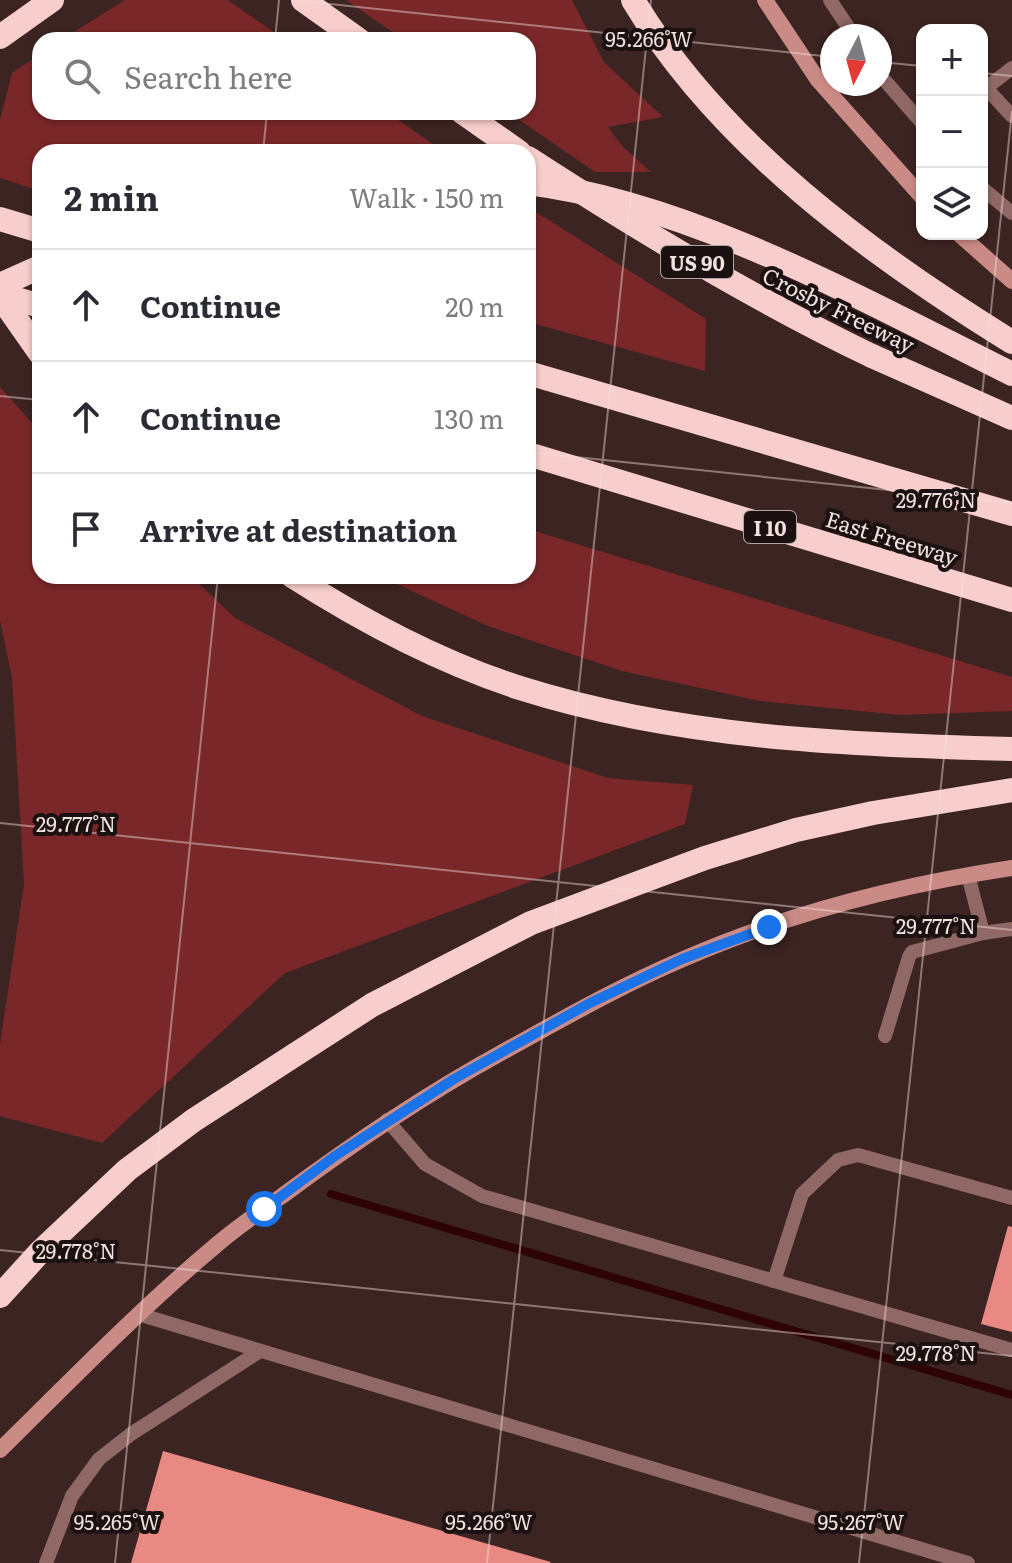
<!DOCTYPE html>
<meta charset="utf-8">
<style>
:root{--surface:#fff;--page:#f7f7f7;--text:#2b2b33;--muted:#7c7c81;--line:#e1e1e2}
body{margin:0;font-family:Literata,serif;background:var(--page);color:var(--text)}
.controls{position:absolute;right:24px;top:24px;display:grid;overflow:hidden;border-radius:16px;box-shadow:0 2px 6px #0004}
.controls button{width:72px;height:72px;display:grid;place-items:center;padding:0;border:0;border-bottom:2px solid var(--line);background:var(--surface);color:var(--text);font:40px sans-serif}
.compass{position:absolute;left:820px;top:24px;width:72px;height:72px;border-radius:50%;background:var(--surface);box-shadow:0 2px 6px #0004;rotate:186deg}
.stop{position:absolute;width:24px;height:24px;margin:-18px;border:6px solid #1a73e8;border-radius:50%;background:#fff}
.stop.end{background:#1a73e8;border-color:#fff;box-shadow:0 2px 8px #0008}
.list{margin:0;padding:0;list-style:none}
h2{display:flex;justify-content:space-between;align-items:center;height:104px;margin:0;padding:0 32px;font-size:34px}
h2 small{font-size:26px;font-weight:400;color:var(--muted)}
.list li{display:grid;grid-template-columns:52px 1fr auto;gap:24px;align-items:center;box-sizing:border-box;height:112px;padding:0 32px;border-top:2px solid var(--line)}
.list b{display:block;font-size:30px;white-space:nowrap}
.list em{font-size:26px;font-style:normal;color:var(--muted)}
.icon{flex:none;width:44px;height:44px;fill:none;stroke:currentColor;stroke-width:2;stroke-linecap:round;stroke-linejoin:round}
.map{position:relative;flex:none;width:1012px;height:1563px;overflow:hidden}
.search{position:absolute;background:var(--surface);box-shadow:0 2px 6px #0004;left:32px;top:32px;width:504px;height:88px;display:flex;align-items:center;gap:20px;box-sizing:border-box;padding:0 28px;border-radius:24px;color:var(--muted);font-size:30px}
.panel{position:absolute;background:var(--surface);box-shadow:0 2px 6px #0004;left:32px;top:144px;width:504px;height:440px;border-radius:24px}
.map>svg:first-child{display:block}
.green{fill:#792728}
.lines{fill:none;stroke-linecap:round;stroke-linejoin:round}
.stream{stroke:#2d0305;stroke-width:8}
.building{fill:#e88984}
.service{stroke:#906865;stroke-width:14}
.secondary{stroke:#ca8a85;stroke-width:16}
.motorway{stroke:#f7cecb;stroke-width:24}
.motorway-bridge{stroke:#f7cecb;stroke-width:24}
.route{stroke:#1a73e8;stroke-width:10}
.ticks{fill:none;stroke:#f1e1df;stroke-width:2;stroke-opacity:0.45}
.labels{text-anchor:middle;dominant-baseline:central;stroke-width:8;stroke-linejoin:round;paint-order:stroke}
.shield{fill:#1b1110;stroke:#b1a3a1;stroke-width:2}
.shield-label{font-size:20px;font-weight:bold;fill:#f1e1df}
.street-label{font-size:22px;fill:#f1e1df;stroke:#1b1110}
.ticks-label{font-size:20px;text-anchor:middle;fill:#f1e1df;stroke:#1b1110;stroke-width:8;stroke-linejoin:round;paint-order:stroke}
</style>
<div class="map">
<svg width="1012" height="1563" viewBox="0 0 1012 1563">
<rect width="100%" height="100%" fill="#3c2422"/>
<g class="green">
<polygon points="125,0 228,0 285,40 61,40"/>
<polygon points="346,0 572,0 604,62 663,117 608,127 623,147 651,172 595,172 508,112 528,112 528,40 404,40"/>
<polygon points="40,54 40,112 387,112 444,152 40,152 40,191 0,178 0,120 12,73"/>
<polygon points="528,207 706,319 705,371 528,322"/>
<polygon points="0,387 40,432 40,576 191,576 235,618 422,716 608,778 693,785 685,824 285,973 102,1143 0,1116 0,1044 24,884 12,678 0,620"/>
<polygon points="528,529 1012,677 1012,711 900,715 760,701 622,671 488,626 379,576 528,576"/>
</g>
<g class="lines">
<polyline class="stream" points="331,1194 1012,1395"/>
</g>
<g class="building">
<polygon points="1008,1226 1012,1227 1012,1332 981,1324"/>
<polygon points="163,1451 551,1562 550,1563 131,1563"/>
</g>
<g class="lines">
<g class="service">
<polyline points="830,0 854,36"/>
<polyline points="1012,68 986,88 1012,116"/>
<polyline points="880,75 922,123"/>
<polyline points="982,188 1012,213"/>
<polyline points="968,875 983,933 1012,929"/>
<polyline points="885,1036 909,957 912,952 983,933"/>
<polyline points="387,1120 425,1164 482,1196 1012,1350"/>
<polyline points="774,1281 802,1194 838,1160 858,1155 1012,1198"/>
<polyline points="138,1314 968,1563"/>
<polyline points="46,1563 72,1496 99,1459 131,1434 260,1351"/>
</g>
<g class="secondary">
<polyline points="765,0 818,80 922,197"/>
<polyline points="959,234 1012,281"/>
<path d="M0,1450c70,-69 139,-140 214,-203 22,-19 45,-35 68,-51 70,-52 141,-100 217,-142 60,-33 119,-67 182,-94 105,-46 218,-75 331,-92"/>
</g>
<g class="motorway">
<polyline points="303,0 359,40"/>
<path d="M633,0c86,144 238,255 379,342"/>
<polyline points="0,37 52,0"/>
<polyline points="462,112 519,152"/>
<path d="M528,183c163,20 337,118 484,191"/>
<polyline points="0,219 40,231"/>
<polyline points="0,285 40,267"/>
<polyline points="0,294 40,306"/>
<polyline points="0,296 40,353"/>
<polyline points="872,356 1012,418"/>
<polyline points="528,373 1012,514"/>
<polyline points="528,454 1012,600"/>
<path d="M292,576c72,46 147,86 228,112 158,50 328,57 492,61"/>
<polyline points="0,1296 39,1253 127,1170 194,1120 372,1005 531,923 705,858 796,830 873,813 1012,790"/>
</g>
<path class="motorway-bridge" d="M528,158c111,72 225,141 344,198"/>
</g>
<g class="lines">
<polyline class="route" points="264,1209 335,1156 454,1079 590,1003 682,959 769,927"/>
</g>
<path class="ticks" d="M292,0l540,57M275,40l4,-40M880,62l42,4M982,73l30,3M263,152l4,-40M0,396l40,4M528,452l484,51M0,823l1012,107M0,1250l1012,106M115,1563l103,-987M487,1563l164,-1563M859,1563l153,-1452"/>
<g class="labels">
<g class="shield">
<rect x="661" y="246" width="72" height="32" rx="6"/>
<rect x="744" y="511" width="52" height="32" rx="6"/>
</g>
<g class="shield-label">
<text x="697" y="262">US 90</text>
<text x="770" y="527">I 10</text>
</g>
<g class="street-label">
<text transform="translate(839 309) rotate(26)">Crosby Freeway</text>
<text transform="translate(892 537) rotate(17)">East Freeway</text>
</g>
</g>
<g class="ticks-label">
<text x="649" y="47">95.266°W</text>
<text x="936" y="508">29.776°N</text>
<text x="76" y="832">29.777°N</text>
<text x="936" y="934">29.777°N</text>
<text x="76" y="1259">29.778°N</text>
<text x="936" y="1361">29.778°N</text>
<text x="117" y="1530">95.265°W</text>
<text x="489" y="1530">95.266°W</text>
<text x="861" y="1530">95.267°W</text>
</g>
</svg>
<div class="controls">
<button>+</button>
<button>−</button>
<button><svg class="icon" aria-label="layers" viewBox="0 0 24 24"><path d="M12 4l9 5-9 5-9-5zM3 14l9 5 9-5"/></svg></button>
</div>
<svg class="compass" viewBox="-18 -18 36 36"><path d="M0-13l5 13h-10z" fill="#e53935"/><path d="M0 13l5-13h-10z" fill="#7c7c81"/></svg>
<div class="stop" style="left:264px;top:1209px"></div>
<div class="stop end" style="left:769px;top:927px"></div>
<div class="search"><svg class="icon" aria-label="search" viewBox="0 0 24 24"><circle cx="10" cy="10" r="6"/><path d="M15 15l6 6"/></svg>Search here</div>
<section class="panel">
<h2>2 min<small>Walk · 150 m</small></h2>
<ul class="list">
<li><svg class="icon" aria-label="ahead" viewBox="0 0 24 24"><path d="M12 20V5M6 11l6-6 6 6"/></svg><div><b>Continue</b></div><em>20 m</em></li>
<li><svg class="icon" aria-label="ahead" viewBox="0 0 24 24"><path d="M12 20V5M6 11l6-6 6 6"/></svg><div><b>Continue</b></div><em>130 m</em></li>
<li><svg class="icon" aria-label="arrive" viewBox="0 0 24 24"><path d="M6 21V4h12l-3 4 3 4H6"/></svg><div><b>Arrive at destination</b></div></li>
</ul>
</section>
</div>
